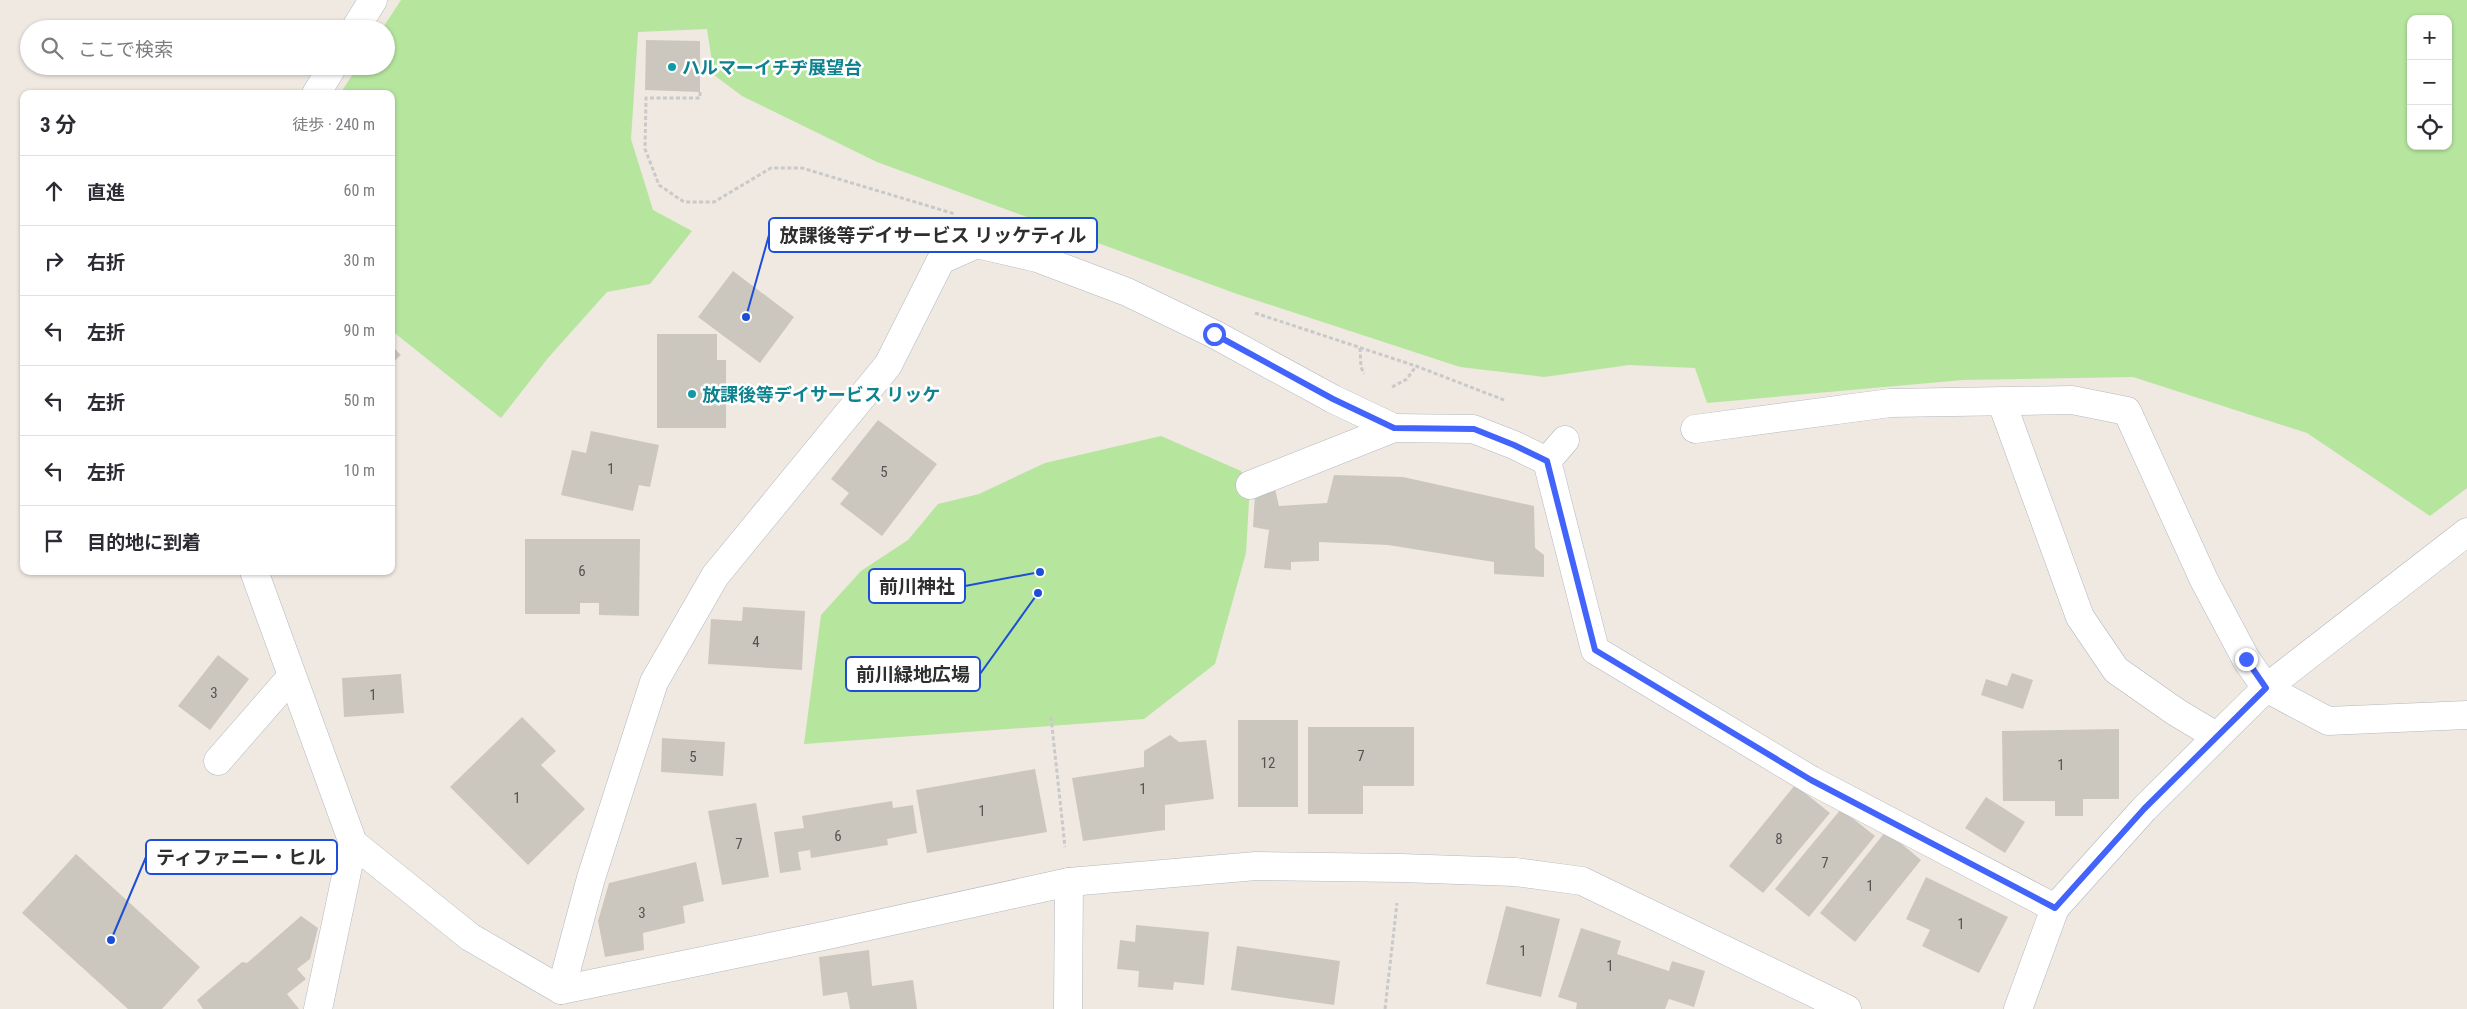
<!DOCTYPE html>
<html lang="ja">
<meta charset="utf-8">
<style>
:root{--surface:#fff;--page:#f2f2f3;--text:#2b2b33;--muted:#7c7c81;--line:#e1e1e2}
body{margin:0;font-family:"Roboto Condensed","Noto Sans JP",sans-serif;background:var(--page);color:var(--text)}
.controls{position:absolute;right:15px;top:15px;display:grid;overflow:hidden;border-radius:10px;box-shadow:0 1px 4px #0004}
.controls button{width:45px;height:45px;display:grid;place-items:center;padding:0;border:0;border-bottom:1px solid var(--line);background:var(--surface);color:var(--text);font:25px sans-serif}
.stop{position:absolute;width:15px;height:15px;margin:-11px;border:4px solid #4264fb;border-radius:50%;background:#fff}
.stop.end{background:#4264fb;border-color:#fff;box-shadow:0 1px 5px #0008}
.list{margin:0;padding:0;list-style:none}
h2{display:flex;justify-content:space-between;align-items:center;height:65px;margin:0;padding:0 20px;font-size:21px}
h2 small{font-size:16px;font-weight:400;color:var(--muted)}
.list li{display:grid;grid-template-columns:32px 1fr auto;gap:15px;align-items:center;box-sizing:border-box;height:70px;padding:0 20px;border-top:1px solid var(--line)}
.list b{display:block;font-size:19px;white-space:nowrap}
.list em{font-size:16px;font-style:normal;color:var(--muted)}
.icon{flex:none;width:28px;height:28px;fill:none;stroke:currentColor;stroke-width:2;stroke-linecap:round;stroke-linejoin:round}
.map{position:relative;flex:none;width:2467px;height:1009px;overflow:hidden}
.search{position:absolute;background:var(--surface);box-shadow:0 1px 4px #0004;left:20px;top:20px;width:375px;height:55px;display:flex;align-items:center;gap:12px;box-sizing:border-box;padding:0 18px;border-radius:28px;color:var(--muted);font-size:19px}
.panel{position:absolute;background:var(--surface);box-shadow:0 1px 4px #0004;left:20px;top:90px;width:375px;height:485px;border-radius:10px}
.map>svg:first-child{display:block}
.green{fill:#b6e59e;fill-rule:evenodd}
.building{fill:#cbc7bf}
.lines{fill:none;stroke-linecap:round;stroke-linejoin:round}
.minor-casing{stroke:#b4b7c1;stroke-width:29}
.path{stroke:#c9c9c9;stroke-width:3;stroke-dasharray:4 2.5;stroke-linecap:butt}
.minor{stroke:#fff;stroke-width:28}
.route{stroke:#4264fb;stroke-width:6}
.culture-dot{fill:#0f9aa8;stroke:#fff;stroke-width:2}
.labels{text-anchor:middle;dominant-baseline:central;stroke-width:5;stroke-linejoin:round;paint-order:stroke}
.number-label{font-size:15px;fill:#555452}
.culture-label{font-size:18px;font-weight:bold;fill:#0d838f;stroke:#fff;text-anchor:start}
.leader{fill:none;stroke:#1d4ed8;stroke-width:2}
.callout-dot{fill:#1d4ed8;stroke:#fff;stroke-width:2}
.callout{fill:#fff;stroke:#1d4ed8;stroke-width:2}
.callout-label{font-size:19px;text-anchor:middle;font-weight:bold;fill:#2e2e2e}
</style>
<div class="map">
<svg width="2467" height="1009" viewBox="0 0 2467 1009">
<rect width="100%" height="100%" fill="#efe9e1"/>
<g class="green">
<path d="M401,0h2066v488l-37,28 -123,-83 -174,-56 -170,3 -256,23 -12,-35 -66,-3 -85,12 -84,-10 -223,-73 -360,-132 -135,-66 -28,-21 -7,-46 -69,3 -7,107 22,71 39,21 -42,53 -43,8 -59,66 -47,60 -110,-88v-236h-51l18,-28h28v-37h-4zM2411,19h37v127h-37z"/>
<polygon points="1161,436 1241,471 1250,485 1246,553 1215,664 1144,719 804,744 821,615 861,571 908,540 938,504 979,494 1045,463"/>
</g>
<g class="building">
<polygon points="646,40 700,41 700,92 645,90"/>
<polygon points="733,271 794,317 760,363 698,317"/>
<polygon points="657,334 717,334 717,360 726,360 726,428 657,428"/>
<polygon points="391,345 401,355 391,364"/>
<polygon points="878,420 937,464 882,536 840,504 849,493 831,479"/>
<polygon points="591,431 659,445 650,487 639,485 633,511 561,495 572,450 586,453"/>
<polygon points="1334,475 1403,477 1534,506 1535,548 1544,555 1544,577 1494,574 1494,562 1388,545 1319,542 1319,561 1291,562 1291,570 1264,568 1269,530 1253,527 1255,494 1275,489 1279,506 1327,503"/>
<polygon points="525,539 640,539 639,616 599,615 599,603 580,603 580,614 525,614"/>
<polygon points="743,607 805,611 802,670 708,664 711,619 742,621"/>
<polygon points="218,655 249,679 210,730 178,706"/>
<polygon points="2012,673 2033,680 2023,709 1981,695 1986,679 2007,686"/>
<polygon points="401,674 404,713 344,717 342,678"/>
<polygon points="522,717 556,751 541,765 585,809 528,865 450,787"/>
<rect x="1238" y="720" width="60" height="87"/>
<polygon points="1308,727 1414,727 1414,786 1363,786 1363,814 1308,814"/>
<polygon points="2119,729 2119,799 2083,799 2083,816 2055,816 2055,801 2003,801 2002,731"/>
<polygon points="1170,735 1179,742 1206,740 1214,799 1165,805 1165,830 1083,841 1072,778 1144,767 1144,751"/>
<polygon points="662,738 725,742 723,776 661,772"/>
<polygon points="1035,769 1047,832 927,853 916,790"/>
<polygon points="1795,785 1830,813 1763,893 1729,866"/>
<polygon points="1986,797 2025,822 2005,853 1965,828"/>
<polygon points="892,801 893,808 913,805 917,833 887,839 888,845 811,858 810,850 798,852 801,870 780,873 774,832 804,828 802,816"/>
<polygon points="756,803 769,877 722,885 708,811"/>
<polygon points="1841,809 1875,836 1809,917 1775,889"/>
<polygon points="1886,831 1921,860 1855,942 1820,913"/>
<polygon points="76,854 200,967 162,1009 128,1009 22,913"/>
<polygon points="696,862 704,901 683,906 685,923 643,933 644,950 605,957 598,921 609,883"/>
<polygon points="1926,877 2008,917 1979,973 1922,946 1930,930 1906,919"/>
<polygon points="1506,906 1560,919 1541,997 1486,984"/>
<polygon points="301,916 318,928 310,959 297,969 306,979 287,994 299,1009 203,1009 197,1000 242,962 247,963"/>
<polygon points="1136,925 1209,932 1204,985 1174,982 1173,990 1138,987 1139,971 1117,969 1120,940 1135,942"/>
<polygon points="1581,928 1621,941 1617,954 1669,971 1672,961 1705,971 1694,1007 1669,999 1665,1009 1576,1009 1577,1003 1558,997"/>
<polygon points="1237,946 1340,961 1334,1005 1231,990"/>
<polygon points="869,950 872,986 913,980 917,1009 850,1009 847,992 823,996 819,957"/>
</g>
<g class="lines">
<defs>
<g id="minor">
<polyline points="355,29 373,0"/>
<polyline points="316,94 333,66"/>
<polyline points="2002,403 2080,617 2116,670 2176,712 2216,736"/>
<polyline points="1695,429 1890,403 2072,400 2127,411 2204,580 2246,659 2266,688 2328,721 2467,715"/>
<polyline points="1547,461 1565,440"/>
<polyline points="1250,485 1394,428 1473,429 1514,445 1547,461 1595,650 1811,780 2055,908"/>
<polyline points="254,571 353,843 470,937 561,990 828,935 1069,882 1256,866 1401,868 1515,872 1582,881 1847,1009"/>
<polyline points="218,761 292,676"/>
<polyline points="561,990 591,878 654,682 715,576 888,365 941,260 977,244 1037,258 1127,292 1214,334 1333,399 1394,428"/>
<polyline points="318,1009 353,843"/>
<polyline points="1068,1009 1069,882"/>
<polyline points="2018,1009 2055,908 2144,809 2266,688 2467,532"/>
</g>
</defs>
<use href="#minor" class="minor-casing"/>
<g class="path">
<polyline points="700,92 700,98 646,98 645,149 659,185 684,202 714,202 771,168 802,168 955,214"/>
<polyline points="1255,313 1416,366 1504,400"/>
<polyline points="1360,348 1361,367 1364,374"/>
<polyline points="1392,387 1407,379 1416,366"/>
<polyline points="1051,717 1065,847"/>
<polyline points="1385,1009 1397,903"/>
</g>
<use href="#minor" class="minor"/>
</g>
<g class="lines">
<polyline class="route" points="1214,334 1333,399 1394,428 1474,429 1514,445 1547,461 1595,650 1811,780 2055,908 2144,809 2266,688 2246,659"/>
</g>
<g class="culture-dot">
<circle cx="672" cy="67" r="5"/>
<circle cx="692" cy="394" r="5"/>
</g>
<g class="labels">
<g class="number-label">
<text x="611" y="469">1</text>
<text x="884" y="472">5</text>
<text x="582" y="571">6</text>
<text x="756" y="642">4</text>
<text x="214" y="693">3</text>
<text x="373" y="695">1</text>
<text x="1361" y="756">7</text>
<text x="693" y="757">5</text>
<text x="1268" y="763">12</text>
<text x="2061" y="765">1</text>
<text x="1143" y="789">1</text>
<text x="517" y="798">1</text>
<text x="982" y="811">1</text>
<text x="838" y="836">6</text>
<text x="1779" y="839">8</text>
<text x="739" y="844">7</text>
<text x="1825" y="863">7</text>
<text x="1870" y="886">1</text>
<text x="642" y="913">3</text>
<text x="1961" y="924">1</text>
<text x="1523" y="951">1</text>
<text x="1610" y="966">1</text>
</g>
<g class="culture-label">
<text x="682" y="67">ハルマーイチヂ展望台</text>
<text x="702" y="394">放課後等デイサービス リッケ</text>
</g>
</g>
<path class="leader" d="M746 317L769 235M1040 572L965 586M1038 593L980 674M111 940L146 857"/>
<g class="callout-dot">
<circle cx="746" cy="317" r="5"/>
<circle cx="1040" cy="572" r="5"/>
<circle cx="1038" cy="593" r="5"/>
<circle cx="111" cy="940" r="5"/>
</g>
<g class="callout">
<rect x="769" y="218" width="328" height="34" rx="5"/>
<rect x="869" y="569" width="96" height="34" rx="5"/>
<rect x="846" y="657" width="134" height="34" rx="5"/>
<rect x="146" y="840" width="191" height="34" rx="5"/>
</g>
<g class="callout-label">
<text x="933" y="242">放課後等デイサービス リッケティル</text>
<text x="917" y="593">前川神社</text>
<text x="913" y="681">前川緑地広場</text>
<text x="241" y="864">ティファニー・ヒル</text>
</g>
</svg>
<div class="controls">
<button>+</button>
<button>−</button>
<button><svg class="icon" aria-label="locate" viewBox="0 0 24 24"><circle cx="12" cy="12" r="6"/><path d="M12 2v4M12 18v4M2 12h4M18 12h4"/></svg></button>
</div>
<div class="stop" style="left:1214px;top:334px"></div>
<div class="stop end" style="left:2246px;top:659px"></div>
<div class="search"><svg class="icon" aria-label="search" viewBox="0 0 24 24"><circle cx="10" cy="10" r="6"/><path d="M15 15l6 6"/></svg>ここで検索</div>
<section class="panel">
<h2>3 分<small>徒歩 · 240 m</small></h2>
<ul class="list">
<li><svg class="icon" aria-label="ahead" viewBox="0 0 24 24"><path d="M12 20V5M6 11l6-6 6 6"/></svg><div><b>直進</b></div><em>60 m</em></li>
<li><svg class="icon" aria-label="right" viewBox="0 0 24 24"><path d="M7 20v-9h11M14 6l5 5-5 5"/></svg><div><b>右折</b></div><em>30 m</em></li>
<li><svg class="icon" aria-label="left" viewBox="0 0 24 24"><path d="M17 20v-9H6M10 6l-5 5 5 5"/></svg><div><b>左折</b></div><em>90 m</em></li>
<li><svg class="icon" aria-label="left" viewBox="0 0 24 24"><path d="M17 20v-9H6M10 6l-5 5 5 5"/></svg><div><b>左折</b></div><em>50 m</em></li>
<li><svg class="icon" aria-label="left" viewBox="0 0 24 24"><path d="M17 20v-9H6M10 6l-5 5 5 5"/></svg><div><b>左折</b></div><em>10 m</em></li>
<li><svg class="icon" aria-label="arrive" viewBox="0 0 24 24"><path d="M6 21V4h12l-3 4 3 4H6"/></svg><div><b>目的地に到着</b></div></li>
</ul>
</section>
</div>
